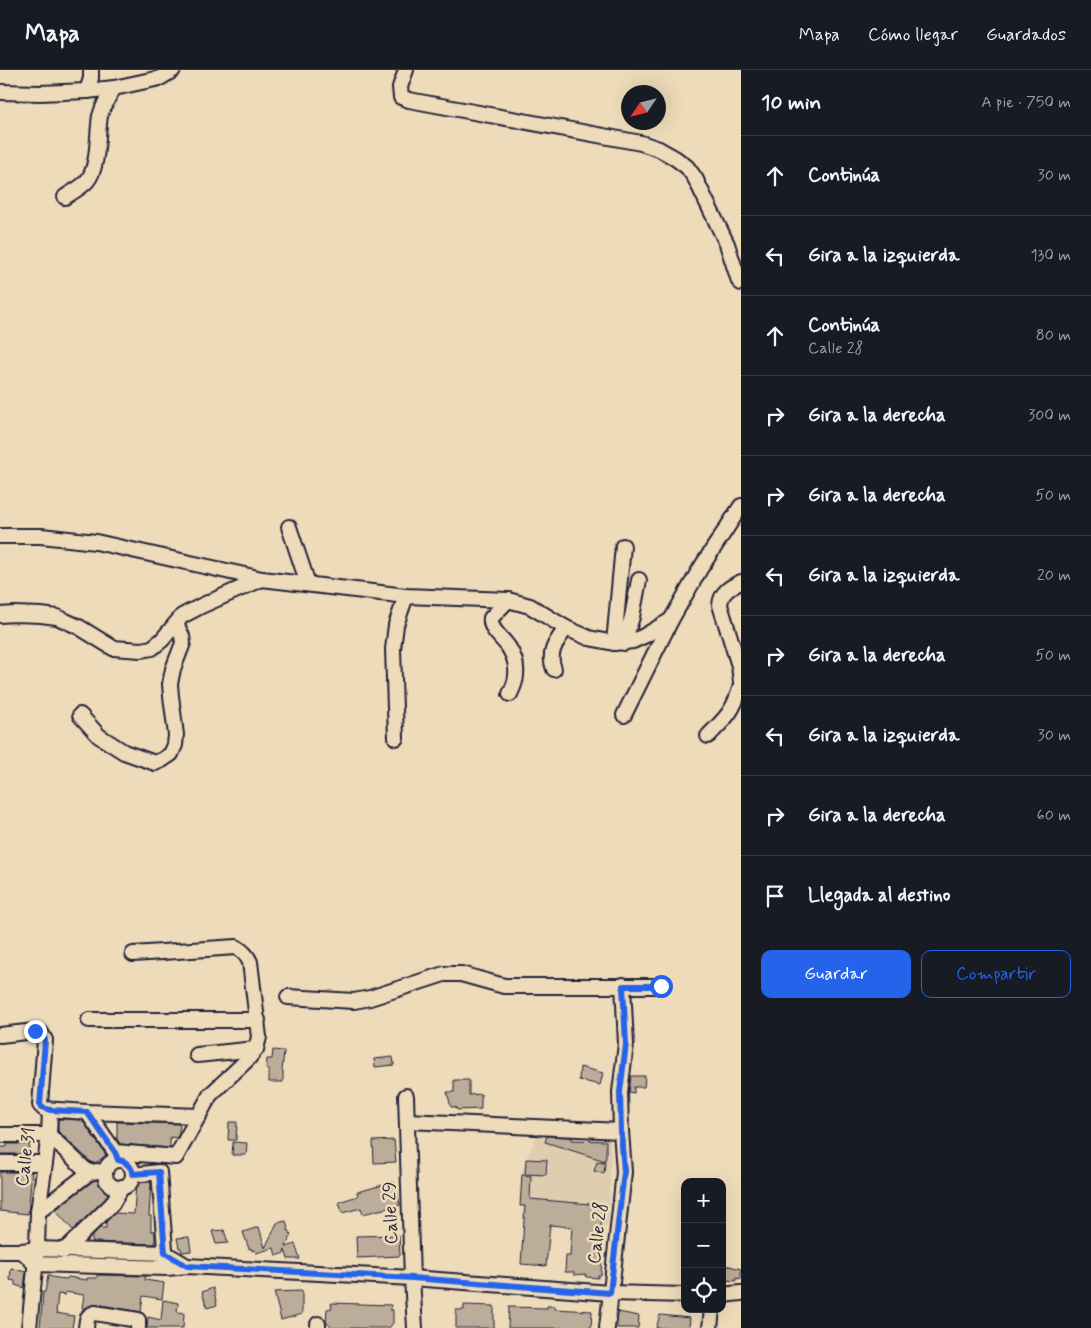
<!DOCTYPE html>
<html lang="es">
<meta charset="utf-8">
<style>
:root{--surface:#171b24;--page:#242831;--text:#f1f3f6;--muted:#9ea1a6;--line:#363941;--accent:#2563eb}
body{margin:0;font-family:Mynerve,sans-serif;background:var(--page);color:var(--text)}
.controls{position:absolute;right:15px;bottom:15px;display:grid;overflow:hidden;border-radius:10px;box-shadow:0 5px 20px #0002}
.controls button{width:45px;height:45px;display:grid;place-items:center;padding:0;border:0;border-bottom:1px solid var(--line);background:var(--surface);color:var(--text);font:25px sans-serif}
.compass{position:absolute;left:621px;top:15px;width:45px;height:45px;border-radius:50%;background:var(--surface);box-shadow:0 5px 20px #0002;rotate:235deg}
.stop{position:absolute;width:15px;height:15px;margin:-11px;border:4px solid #2563eb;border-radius:50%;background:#fff}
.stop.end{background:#2563eb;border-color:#fff;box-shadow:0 1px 5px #0008}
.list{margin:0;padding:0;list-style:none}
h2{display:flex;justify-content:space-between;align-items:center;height:65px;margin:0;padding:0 20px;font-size:21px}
h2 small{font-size:16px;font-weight:400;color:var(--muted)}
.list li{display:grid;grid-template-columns:32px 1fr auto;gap:15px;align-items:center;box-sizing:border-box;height:80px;padding:0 20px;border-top:1px solid var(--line)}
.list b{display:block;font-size:19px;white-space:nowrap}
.list p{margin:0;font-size:16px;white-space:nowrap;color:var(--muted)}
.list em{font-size:16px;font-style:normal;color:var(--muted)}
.actions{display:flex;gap:10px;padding:15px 20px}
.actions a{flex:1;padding:11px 0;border:1px solid var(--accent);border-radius:10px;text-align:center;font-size:18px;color:var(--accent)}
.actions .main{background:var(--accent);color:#fff}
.icon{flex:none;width:28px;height:28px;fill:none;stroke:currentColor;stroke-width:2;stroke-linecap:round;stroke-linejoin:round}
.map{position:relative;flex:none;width:741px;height:1258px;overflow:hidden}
header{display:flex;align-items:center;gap:30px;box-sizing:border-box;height:70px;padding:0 25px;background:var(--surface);border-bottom:1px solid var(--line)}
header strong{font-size:24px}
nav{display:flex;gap:28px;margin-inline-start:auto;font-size:18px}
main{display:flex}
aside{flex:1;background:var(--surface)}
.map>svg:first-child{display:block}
.built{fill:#dfcdb0}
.building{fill:#bbad9a;stroke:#22223b}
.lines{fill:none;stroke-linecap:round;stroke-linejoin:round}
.minor-casing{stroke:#22223b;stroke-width:18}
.minor{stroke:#eedbb9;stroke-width:14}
.route{stroke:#2563eb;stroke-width:6}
.labels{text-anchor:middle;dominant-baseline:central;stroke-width:5;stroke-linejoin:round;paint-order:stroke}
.street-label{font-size:18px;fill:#22223b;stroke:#eedbb9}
</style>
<header>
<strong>Mapa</strong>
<nav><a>Mapa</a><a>Cómo llegar</a><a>Guardados</a></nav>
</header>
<main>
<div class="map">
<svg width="741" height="1258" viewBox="0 0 741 1258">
<rect width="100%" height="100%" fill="#eedbb9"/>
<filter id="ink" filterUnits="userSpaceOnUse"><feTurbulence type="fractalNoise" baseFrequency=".02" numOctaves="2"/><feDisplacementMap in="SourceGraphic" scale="10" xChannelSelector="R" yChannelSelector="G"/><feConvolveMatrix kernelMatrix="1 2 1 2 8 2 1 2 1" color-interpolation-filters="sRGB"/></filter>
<g filter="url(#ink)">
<polygon class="built" points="536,1067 611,1069 609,1157 523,1150 522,1102"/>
<g class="building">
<polygon points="273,980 284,981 282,1001 283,1001 283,1012 269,1012 269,999 266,999 267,989 272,989"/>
<polygon points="393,987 394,995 375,997 374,989"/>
<polygon points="580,997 603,1003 600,1015 579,1010"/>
<polygon points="631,1006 645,1006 644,1017 634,1017 634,1023 629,1022"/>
<polygon points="454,1010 469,1010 469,1025 481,1024 481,1039 457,1040 456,1037 451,1037 447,1022 454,1022"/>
<polygon points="58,1049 82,1050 106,1085 97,1092 92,1093 58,1061"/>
<polygon points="117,1052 180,1054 179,1063 177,1068 170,1067 170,1078 120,1074 117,1069"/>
<polygon points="229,1052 237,1052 236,1070 228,1070"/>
<polygon points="547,1066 572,1067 572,1070 606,1071 606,1088 605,1088 605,1091 545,1072"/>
<polygon points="394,1070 396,1092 374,1093 373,1071"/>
<polygon points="233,1072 247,1073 246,1085 232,1085"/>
<polygon points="7,1074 29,1074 30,1084 0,1084 0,1077 7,1077"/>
<polygon points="526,1089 547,1090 546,1105 525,1104"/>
<polygon points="597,1092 605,1093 604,1104 594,1101"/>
<polygon points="0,1102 32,1102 28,1144 0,1141"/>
<polygon points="522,1105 531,1106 530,1129 602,1135 601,1159 599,1159 597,1183 602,1186 601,1205 598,1205 598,1208 587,1207 585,1206 586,1204 574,1205 574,1202 565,1202 566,1186 570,1186 572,1157 550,1155 546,1196 521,1194 525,1136 520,1136"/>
<polygon points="100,1109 110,1120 105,1129 73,1160 55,1140 93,1111"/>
<polygon points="149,1112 151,1112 149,1146 151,1146 151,1161 155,1161 155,1174 92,1172 92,1166 100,1158 106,1158 106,1152 115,1143 134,1144 136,1113"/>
<polygon points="394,1112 400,1135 363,1144 361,1138 342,1143 339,1132 358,1126 357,1122"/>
<polygon points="286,1151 289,1162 291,1164 286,1177 295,1174 300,1189 288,1189 285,1180 284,1183 276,1186 274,1178 256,1183 255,1180 252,1181 251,1178 249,1179 243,1162 259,1157 265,1178 277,1153"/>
<polygon points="224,1160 228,1173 216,1174 212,1161"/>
<polygon points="399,1165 400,1186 357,1188 356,1166"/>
<polygon points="189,1167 191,1181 182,1182 181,1178 179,1178 177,1168"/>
<polygon points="725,1195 741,1199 741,1209 736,1208 736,1211 725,1210"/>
<polygon points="11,1198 26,1202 24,1218 15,1215 15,1211 10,1210"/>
<polygon points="97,1205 146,1206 145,1210 164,1213 162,1229 143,1226 141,1242 96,1234 89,1236 84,1239 82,1238 84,1225 65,1222 65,1225 58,1224 56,1243 74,1246 72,1258 40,1258 43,1222 45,1222 48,1206 57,1208 67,1209 68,1207 87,1210 87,1208 97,1208"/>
<polygon points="213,1218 217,1235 207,1238 202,1222"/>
<polygon points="302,1221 302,1244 281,1250 274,1222"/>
<polygon points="163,1230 178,1233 177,1242 184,1243 183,1258 147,1258 148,1247 161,1250"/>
<polygon points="331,1233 391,1235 390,1240 393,1240 393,1253 389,1258 332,1258 326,1252 327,1239 332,1238"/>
<polygon points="464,1235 494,1236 494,1258 456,1258 456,1240 464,1240"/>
<polygon points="547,1236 555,1236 555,1239 592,1241 591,1258 508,1258 509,1237 547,1238"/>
<polygon points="618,1242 639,1246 638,1258 617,1258"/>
<polygon points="660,1245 690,1248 689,1258 656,1258"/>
</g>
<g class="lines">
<defs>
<g id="minor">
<polyline points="406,0 400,17 401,27 409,30 641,73 659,79 675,88 687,97 695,108 727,174 739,211 741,213"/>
<polyline points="87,21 91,8 91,0"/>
<polyline points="0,22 40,23 87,21 114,18 160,8 173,0"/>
<path d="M65,127c7,-5 16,-9 22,-16 12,-14 10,-47 13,-65 3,-10 8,-19 14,-28"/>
<polyline points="289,457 308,514"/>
<polyline points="0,466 41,466 96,472 262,509 406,526 508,530 530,536 566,558 589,568 614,573 633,571 644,566 671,550"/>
<path d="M741,512c-11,5 -20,10 -21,23l19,61 2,16"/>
<path d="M508,530l-17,18c-2,12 12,20 18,30 5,8 8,18 7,27 0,7 -3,13 -6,19"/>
<polyline points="0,545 15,544 41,545 57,547 79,557 113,578 141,580 152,578 162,570 182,546 201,536 262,509"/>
<polyline points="614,573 623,476"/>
<polyline points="624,573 632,547 639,510"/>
<path d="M554,599c-7,-17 3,-28 12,-41"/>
<polyline points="80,645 99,666 124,682 155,693 162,690 171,684 175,675 176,665 171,626 170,614 173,599 183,573 182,566 176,554"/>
<polyline points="624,645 671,550 700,499 741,436"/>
<path d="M708,666c18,-18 26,-25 33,-51"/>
<polyline points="396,668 393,579 396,555 406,526"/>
<polyline points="288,927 354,931 370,928 444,904 461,904 504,916 661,916"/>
<polyline points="89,950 258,950"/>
<polyline points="0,965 35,961 41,963 45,970 40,1035 44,1039 87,1042 199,1046"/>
<polyline points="197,985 256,979"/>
<polyline points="406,1026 412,1208 415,1258"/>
<polyline points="87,1042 115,1082"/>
<polyline points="407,1051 621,1061"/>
<polyline points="0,1065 49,1065 89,1103"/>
<path d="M118,1090l-3,-8 61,5 34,-62 38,-36 8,-10 3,-12 -9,-75c-3,-7 -7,-11 -14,-15l-103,7"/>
<circle cx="119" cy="1104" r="14"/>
<polyline points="0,1093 45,1093"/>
<polyline points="133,1105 159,1102 166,1192"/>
<polyline points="38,1142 89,1103 97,1101"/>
<polyline points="0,1181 22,1181 37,1179 165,1183 187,1196"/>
<polyline points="22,1181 35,1194 167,1198 187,1196 412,1208 610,1223 685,1225"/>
<polyline points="64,1181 112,1134 122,1117"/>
<polyline points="722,1225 741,1223"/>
<polyline points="318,1254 318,1258"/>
<polyline points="29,1258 37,1179 38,1142 49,1065 50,1040"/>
<path d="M86,1258c1,-8 0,-13 9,-15l43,7v8"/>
<polyline points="607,1258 624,1102 621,1061 620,1022 626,974 623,915"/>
<polyline points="710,1258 712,1239"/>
</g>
</defs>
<use href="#minor" class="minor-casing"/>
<use href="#minor" class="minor"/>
</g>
</g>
<g class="lines" filter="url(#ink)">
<path class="route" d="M35,961l6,2 4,7 -5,65 1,2 9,3 37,2 28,40 3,8c9,1 13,6 15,14l26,-2 6,81 22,13 225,12 198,15 14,-121 -3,-41 -1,-39 6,-48 -3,-58h38"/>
</g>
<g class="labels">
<g class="street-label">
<text transform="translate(26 1087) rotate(-83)">Calle 31</text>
<text transform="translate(391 1143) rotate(-92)">Calle 29</text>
<text transform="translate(598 1163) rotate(-83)">Calle 28</text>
</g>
</g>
</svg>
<div class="controls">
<button>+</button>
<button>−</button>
<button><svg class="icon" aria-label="locate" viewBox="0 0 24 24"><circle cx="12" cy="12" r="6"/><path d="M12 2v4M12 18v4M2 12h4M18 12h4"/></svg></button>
</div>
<svg class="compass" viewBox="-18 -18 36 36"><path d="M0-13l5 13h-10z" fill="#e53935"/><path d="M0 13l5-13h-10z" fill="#9ea1a6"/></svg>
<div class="stop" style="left:661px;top:916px"></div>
<div class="stop end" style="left:35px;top:961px"></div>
</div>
<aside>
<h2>10 min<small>A pie · 750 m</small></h2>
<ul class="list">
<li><svg class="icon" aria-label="ahead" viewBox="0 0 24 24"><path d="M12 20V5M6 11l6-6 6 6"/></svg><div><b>Continúa</b></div><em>30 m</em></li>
<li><svg class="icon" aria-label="left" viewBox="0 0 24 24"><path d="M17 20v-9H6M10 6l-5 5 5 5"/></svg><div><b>Gira a la izquierda</b></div><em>130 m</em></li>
<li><svg class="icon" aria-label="ahead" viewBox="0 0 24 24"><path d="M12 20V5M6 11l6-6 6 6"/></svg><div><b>Continúa</b><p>Calle 28</p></div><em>80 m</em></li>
<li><svg class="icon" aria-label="right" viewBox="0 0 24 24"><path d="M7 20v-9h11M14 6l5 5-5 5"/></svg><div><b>Gira a la derecha</b></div><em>300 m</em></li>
<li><svg class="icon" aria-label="right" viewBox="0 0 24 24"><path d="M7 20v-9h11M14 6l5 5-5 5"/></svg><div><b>Gira a la derecha</b></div><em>50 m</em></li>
<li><svg class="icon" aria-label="left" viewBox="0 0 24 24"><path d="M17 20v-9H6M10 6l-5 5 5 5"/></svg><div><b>Gira a la izquierda</b></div><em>20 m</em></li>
<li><svg class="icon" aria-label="right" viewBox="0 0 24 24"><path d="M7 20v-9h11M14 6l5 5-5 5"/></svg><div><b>Gira a la derecha</b></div><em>50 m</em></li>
<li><svg class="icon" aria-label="left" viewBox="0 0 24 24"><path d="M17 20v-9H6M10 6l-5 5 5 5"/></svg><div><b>Gira a la izquierda</b></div><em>30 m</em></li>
<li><svg class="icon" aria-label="right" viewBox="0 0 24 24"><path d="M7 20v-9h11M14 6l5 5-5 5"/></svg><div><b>Gira a la derecha</b></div><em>60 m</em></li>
<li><svg class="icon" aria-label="arrive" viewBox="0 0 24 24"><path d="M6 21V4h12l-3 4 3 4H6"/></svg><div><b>Llegada al destino</b></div></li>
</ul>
<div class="actions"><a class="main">Guardar</a><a>Compartir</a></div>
</aside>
</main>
